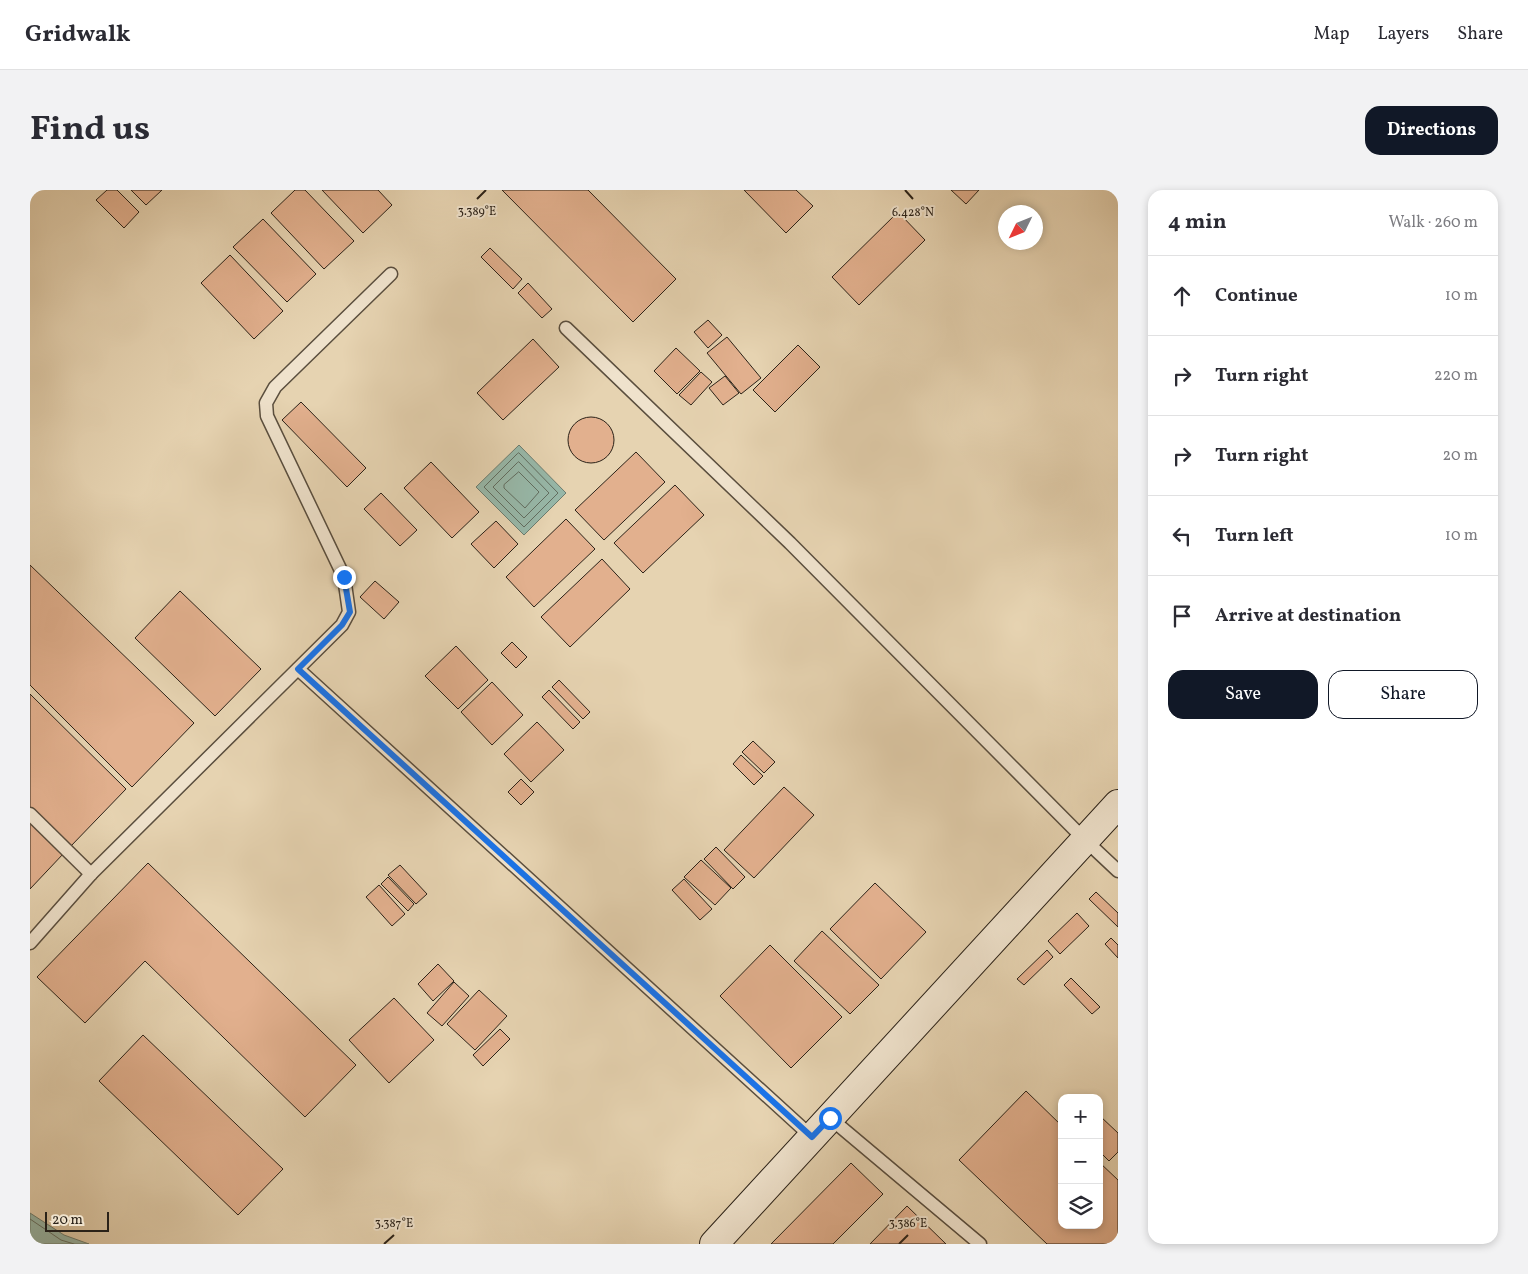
<!DOCTYPE html>
<meta charset="utf-8">
<style>
:root{--surface:#fff;--page:#f2f2f3;--text:#2b2b33;--muted:#7c7c81;--line:#e1e1e2;--accent:#111827}
body{margin:0;font-family:Vollkorn,serif;background:var(--page);color:var(--text)}
.controls{position:absolute;right:15px;bottom:15px;display:grid;overflow:hidden;border-radius:10px;box-shadow:0 2px 8px #0003}
.controls button{width:45px;height:45px;display:grid;place-items:center;padding:0;border:0;border-bottom:1px solid var(--line);background:var(--surface);color:var(--text);font:25px sans-serif}
.compass{position:absolute;left:968px;top:15px;width:45px;height:45px;border-radius:50%;background:var(--surface);box-shadow:0 2px 8px #0003;rotate:227deg}
.scale{position:absolute;left:15px;bottom:12px;width:64px;box-sizing:border-box;padding-left:5px;border:2px solid #2b2218;border-top:0;font-size:14px;line-height:18px;white-space:nowrap;color:#2b2218;-webkit-text-stroke:4px #efe2cc;paint-order:stroke}
.stop{position:absolute;width:15px;height:15px;margin:-11px;border:4px solid #1a73e8;border-radius:50%;background:#fff}
.stop.end{background:#1a73e8;border-color:#fff;box-shadow:0 1px 5px #0008}
.list{margin:0;padding:0;list-style:none}
h2{display:flex;justify-content:space-between;align-items:center;height:65px;margin:0;padding:0 20px;font-size:21px}
h2 small{font-size:16px;font-weight:400;color:var(--muted)}
.list li{display:grid;grid-template-columns:32px 1fr auto;gap:15px;align-items:center;box-sizing:border-box;height:80px;padding:0 20px;border-top:1px solid var(--line)}
.list b{display:block;font-size:19px;white-space:nowrap}
.list em{font-size:16px;font-style:normal;color:var(--muted)}
.actions{display:flex;gap:10px;padding:15px 20px}
.actions a{flex:1;padding:11px 0;border:1px solid var(--accent);border-radius:15px;text-align:center;font-size:18px;color:var(--accent)}
.actions .main{background:var(--accent);color:#fff}
.icon{flex:none;width:28px;height:28px;fill:none;stroke:currentColor;stroke-width:2;stroke-linecap:round;stroke-linejoin:round}
.map{position:relative;flex:none;width:1088px;height:1054px;overflow:hidden;border-radius:15px}
header{display:flex;align-items:center;gap:30px;box-sizing:border-box;height:70px;padding:0 25px;background:var(--surface);border-bottom:1px solid var(--line)}
header strong{font-size:24px}
nav{display:flex;gap:28px;margin-inline-start:auto;font-size:18px}
.intro{display:flex;align-items:center;justify-content:space-between;box-sizing:border-box;height:120px;padding:0 30px}
h1{margin:0;font-size:35px}
.button{padding:12px 22px;border-radius:15px;background:var(--accent);color:#fff;font-size:18px;font-weight:700}
main{display:flex;gap:30px;padding:0 30px}
aside{flex:1;background:var(--surface);border-radius:15px;box-shadow:0 2px 8px #0003}
.map>svg:first-child{display:block}
.water{fill:#97b8a9;stroke:#6c7c6f}
.lines{fill:none;stroke-linecap:round;stroke-linejoin:round}
.shore{stroke:#616d60;stroke-width:1}
.building{fill:#e2b08e;stroke:#2b2218}
.lane-casing{stroke:#5a4e3e;stroke-width:15}
.secondary-casing{stroke:#2b2218;stroke-width:30}
.lane{stroke:#efe2cc;stroke-width:12}
.secondary{stroke:#efe2cc;stroke-width:28}
.route{stroke:#1a73e8;stroke-width:6}
.ticks{fill:none;stroke:#2b2218;stroke-width:2}
.ticks-label{font-size:12px;text-anchor:middle;fill:#2b2218;stroke:#efe2cc;stroke-width:4;stroke-linejoin:round;paint-order:stroke}
</style>
<header>
<strong>Gridwalk</strong>
<nav><a>Map</a><a>Layers</a><a>Share</a></nav>
</header>
<div class="intro"><h1>Find us</h1><a class="button">Directions</a></div>
<main>
<div class="map">
<svg width="1088" height="1054" viewBox="0 0 1088 1054">
<rect width="100%" height="100%" fill="#e6d3b1"/>
<filter id="stains"><feTurbulence type="fractalNoise" baseFrequency=".004" numOctaves="4"/><feColorMatrix values="0 0 0 0 .2 0 0 0 0 .09 0 0 0 0 .02 0 0 0 .5 -.17"/></filter>
<radialGradient id="worn" r=".72"><stop offset=".6" stop-color="#630" stop-opacity="0"/><stop offset="1" stop-color="#630" stop-opacity=".3"/></radialGradient>
<g class="water">
<polygon points="489,255 536,303 494,345 446,297"/>
<polygon points="0,1023 34,1045 59,1054 0,1054"/>
</g>
<g class="lines">
<g class="shore">
<polygon points="489,263 528,303 494,337 454,297 487,264"/>
<polygon points="489,272 519,303 494,328 463,297 487,273"/>
<polygon points="489,282 509,302 495,318 474,298 474,295"/>
<polyline points="0,1029 31,1050 44,1054"/>
</g>
</g>
<g class="building">
<polygon points="77,0 87,0 109,22 94,38 66,10"/>
<polygon points="101,0 132,0 116,15"/>
<polygon points="265,0 275,0 324,51 294,79 241,23"/>
<polygon points="292,0 348,0 362,15 333,43"/>
<polygon points="472,0 558,0 646,89 603,132"/>
<polygon points="714,0 766,0 783,16 756,43"/>
<polygon points="921,0 949,0 936,14"/>
<polygon points="868,22 895,50 829,115 802,87"/>
<polygon points="233,29 286,84 257,112 203,57"/>
<polygon points="460,58 492,89 483,99 451,67"/>
<polygon points="200,65 253,121 224,149 171,93"/>
<polygon points="498,93 522,119 512,128 488,103"/>
<polygon points="678,130 692,145 678,158 664,142"/>
<polygon points="697,147 731,188 711,204 677,163"/>
<polygon points="503,149 529,177 473,230 447,203"/>
<polygon points="768,155 790,177 745,222 723,200"/>
<polygon points="646,158 670,181 647,204 624,181"/>
<polygon points="671,182 682,192 661,215 649,205"/>
<polygon points="695,186 709,203 693,215 679,198"/>
<polygon points="271,212 336,278 317,297 252,230"/>
<circle cx="561" cy="250" r="23"/>
<polygon points="606,262 635,292 574,350 545,320"/>
<polygon points="401,272 449,322 422,348 374,298"/>
<polygon points="645,295 674,325 613,383 584,353"/>
<polygon points="351,303 387,340 370,356 334,319"/>
<polygon points="536,329 565,359 504,417 476,387"/>
<polygon points="466,331 488,354 464,378 441,354"/>
<polygon points="572,369 600,399 540,457 511,427"/>
<polygon points="0,375 164,533 102,597 0,495"/>
<polygon points="345,391 369,412 354,429 330,407"/>
<polygon points="150,401 231,479 185,526 105,448"/>
<polygon points="482,452 497,467 486,478 471,463"/>
<polygon points="426,456 458,490 428,519 395,486"/>
<polygon points="529,490 560,522 553,529 522,497"/>
<polygon points="462,492 493,525 462,555 431,522"/>
<polygon points="519,500 550,532 543,539 512,507"/>
<polygon points="0,504 96,599 40,657 0,617"/>
<polygon points="507,532 534,560 501,592 474,564"/>
<polygon points="723,551 745,572 734,583 712,562"/>
<polygon points="711,565 733,586 724,595 703,574"/>
<polygon points="491,589 504,602 491,615 478,602"/>
<polygon points="754,597 784,625 724,688 694,660"/>
<polygon points="0,630 34,663 0,699"/>
<polygon points="686,657 715,687 703,699 674,669"/>
<polygon points="671,670 701,698 685,715 654,687"/>
<polygon points="118,673 326,875 275,927 115,771 55,833 7,787"/>
<polygon points="370,675 397,704 386,714 358,685"/>
<polygon points="358,687 384,714 378,721 351,694"/>
<polygon points="654,689 682,719 670,730 642,700"/>
<polygon points="845,693 896,742 851,789 800,739"/>
<polygon points="349,695 375,724 362,736 336,707"/>
<polygon points="1066,702 1088,723 1088,737 1059,709"/>
<polygon points="1047,723 1059,736 1030,764 1018,751"/>
<polygon points="792,741 849,795 820,824 764,771"/>
<polygon points="1081,748 1088,755 1088,768 1075,754"/>
<polygon points="740,755 812,827 761,878 690,806"/>
<polygon points="1017,760 1023,767 994,795 987,789"/>
<polygon points="408,774 424,791 403,811 388,794"/>
<polygon points="1041,788 1070,817 1062,824 1034,795"/>
<polygon points="424,792 439,806 412,836 397,823"/>
<polygon points="449,800 477,826 445,860 417,834"/>
<polygon points="364,808 404,850 359,893 319,850"/>
<polygon points="470,839 480,849 453,876 443,865"/>
<polygon points="113,845 253,979 208,1025 69,891"/>
<polygon points="996,901 1032,936 1032,1035 1069,1035 1069,972 1088,990 1088,1054 1017,1054 929,970"/>
<polygon points="1070,926 1088,943 1088,962 1079,971 1069,961"/>
<polygon points="821,973 853,1004 803,1054 741,1054"/>
<polygon points="877,1016 916,1054 840,1054"/>
</g>
<g class="lines">
<defs>
<g id="lane">
<polyline points="536,138 760,353 1055,650 1088,681"/>
<polyline points="268,479 782,947"/>
<polyline points="0,624 61,684"/>
<polyline points="0,753 61,684 312,435 319,422 314,387 237,226 236,213 245,197 361,84"/>
<polyline points="800,928 950,1054"/>
</g>
<polyline id="secondary" points="684,1054 1088,614"/>
</defs>
<use href="#lane" class="lane-casing"/>
<use href="#secondary" class="secondary-casing"/>
<use href="#lane" class="lane"/>
<use href="#secondary" class="secondary"/>
</g>
<g class="lines">
<polyline class="route" points="314,387 320,422 312,435 268,479 782,947 800,928"/>
</g>
<path class="ticks" d="M875,0l8,9M447,9l9,-9M354,1054l10,-9M869,1054l9,-9"/>
<g class="ticks-label">
<text x="447" y="25">3.389°E</text>
<text x="883" y="26">6.428°N</text>
<text x="364" y="1037">3.387°E</text>
<text x="878" y="1037">3.386°E</text>
</g>
<rect width="100%" height="100%" filter="url(#stains)"/>
<rect width="100%" height="100%" fill="url(#worn)"/>
</svg>
<div class="controls">
<button>+</button>
<button>−</button>
<button><svg class="icon" aria-label="layers" viewBox="0 0 24 24"><path d="M12 4l9 5-9 5-9-5zM3 14l9 5 9-5"/></svg></button>
</div>
<svg class="compass" viewBox="-18 -18 36 36"><path d="M0-13l5 13h-10z" fill="#e53935"/><path d="M0 13l5-13h-10z" fill="#7c7c81"/></svg>
<div class="scale">20 m</div>
<div class="stop" style="left:800px;top:928px"></div>
<div class="stop end" style="left:314px;top:387px"></div>
</div>
<aside>
<h2>4 min<small>Walk · 260 m</small></h2>
<ul class="list">
<li><svg class="icon" aria-label="ahead" viewBox="0 0 24 24"><path d="M12 20V5M6 11l6-6 6 6"/></svg><div><b>Continue</b></div><em>10 m</em></li>
<li><svg class="icon" aria-label="right" viewBox="0 0 24 24"><path d="M7 20v-9h11M14 6l5 5-5 5"/></svg><div><b>Turn right</b></div><em>220 m</em></li>
<li><svg class="icon" aria-label="right" viewBox="0 0 24 24"><path d="M7 20v-9h11M14 6l5 5-5 5"/></svg><div><b>Turn right</b></div><em>20 m</em></li>
<li><svg class="icon" aria-label="left" viewBox="0 0 24 24"><path d="M17 20v-9H6M10 6l-5 5 5 5"/></svg><div><b>Turn left</b></div><em>10 m</em></li>
<li><svg class="icon" aria-label="arrive" viewBox="0 0 24 24"><path d="M6 21V4h12l-3 4 3 4H6"/></svg><div><b>Arrive at destination</b></div></li>
</ul>
<div class="actions"><a class="main">Save</a><a>Share</a></div>
</aside>
</main>
